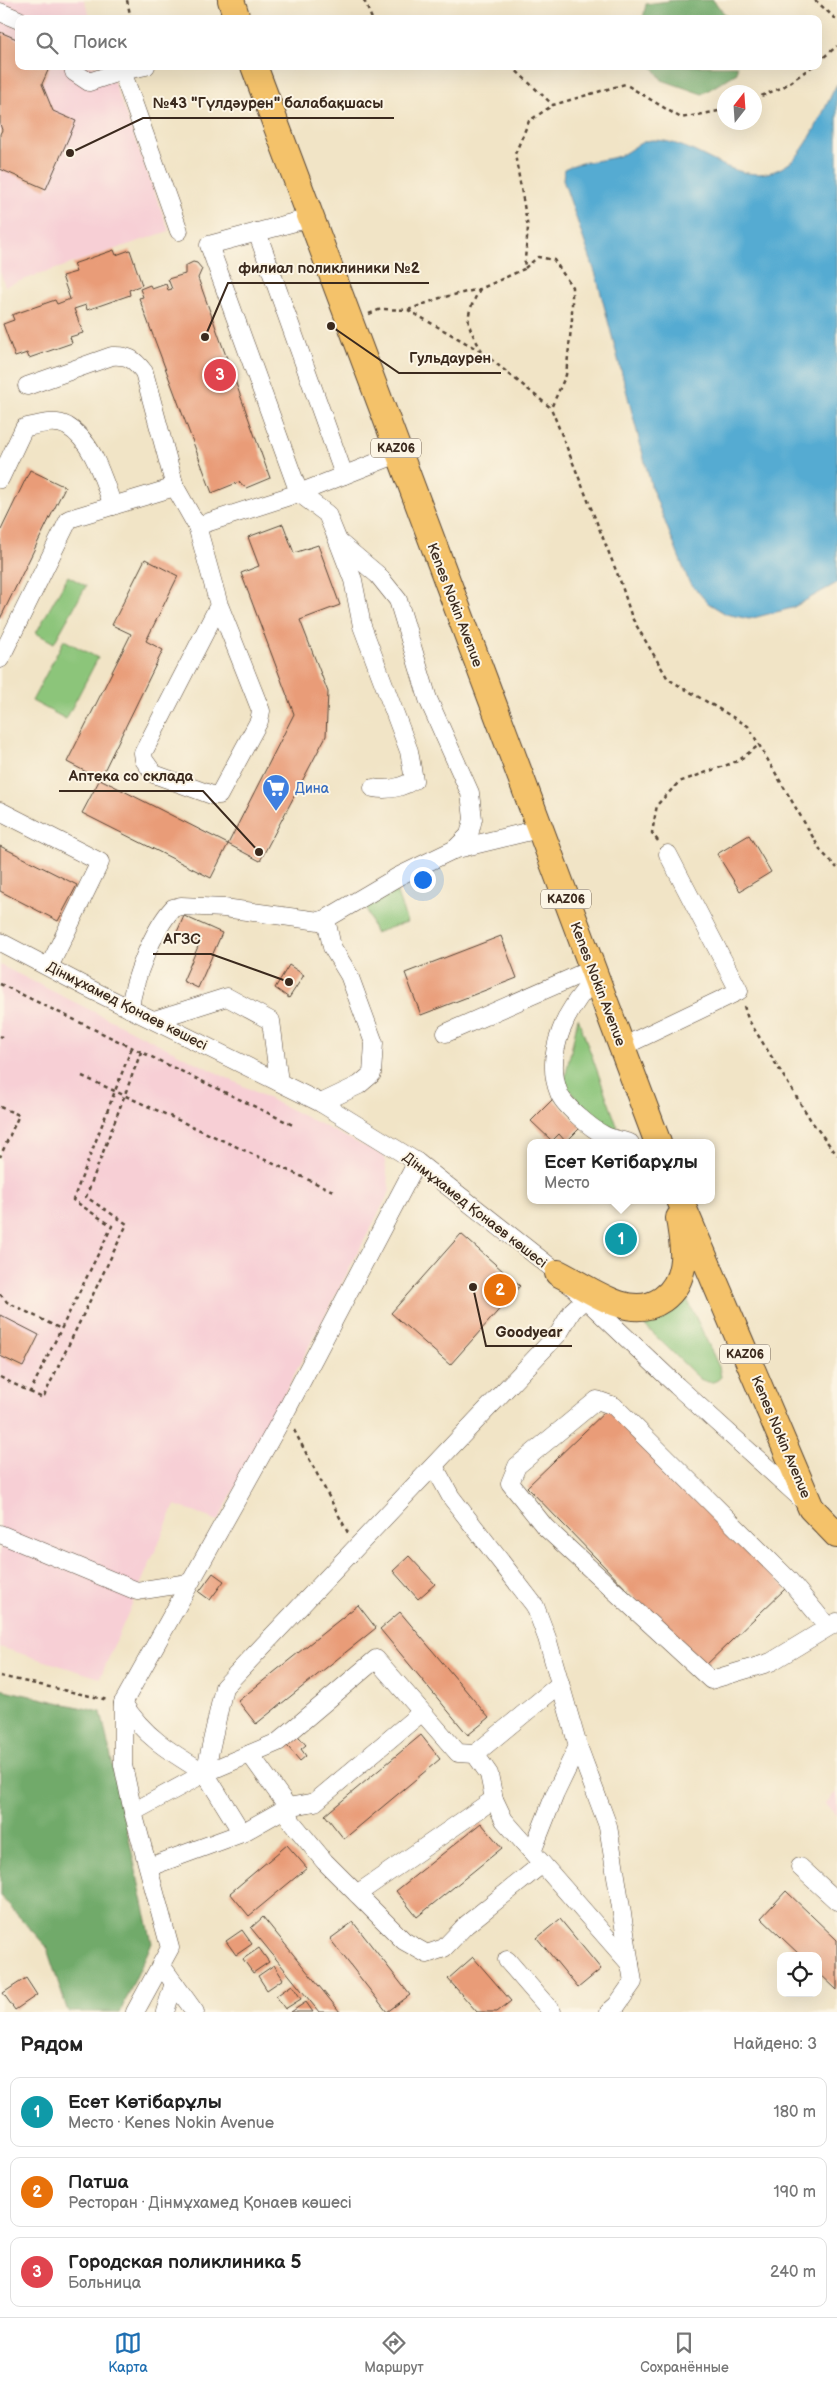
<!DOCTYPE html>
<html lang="ru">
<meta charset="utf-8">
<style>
:root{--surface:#fff;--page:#f6f6f6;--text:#222;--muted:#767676;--line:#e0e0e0;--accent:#1f6fb2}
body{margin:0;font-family:"Balsamiq Sans",sans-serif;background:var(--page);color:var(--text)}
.controls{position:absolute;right:15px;bottom:15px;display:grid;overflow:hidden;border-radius:10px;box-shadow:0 5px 20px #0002}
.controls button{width:45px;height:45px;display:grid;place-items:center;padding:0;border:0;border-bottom:1px solid var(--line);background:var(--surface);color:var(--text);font:25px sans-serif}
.compass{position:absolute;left:717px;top:85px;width:45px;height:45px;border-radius:50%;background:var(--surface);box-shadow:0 5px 20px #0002;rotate:17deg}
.you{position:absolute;left:422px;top:879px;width:18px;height:18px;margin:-12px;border:4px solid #fff;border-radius:50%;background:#1a73e8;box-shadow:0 0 0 8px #1a73e833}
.badge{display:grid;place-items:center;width:32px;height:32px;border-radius:50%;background:var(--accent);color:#fff;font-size:16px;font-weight:700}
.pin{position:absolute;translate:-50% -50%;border:2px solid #fff;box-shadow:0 1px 5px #0006}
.popup{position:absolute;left:527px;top:1139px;width:188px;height:65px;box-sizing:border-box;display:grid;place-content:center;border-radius:10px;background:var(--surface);filter:drop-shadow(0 1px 4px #0005);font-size:16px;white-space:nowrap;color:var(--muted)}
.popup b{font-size:19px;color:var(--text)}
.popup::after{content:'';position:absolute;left:50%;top:100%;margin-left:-10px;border:10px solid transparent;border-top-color:var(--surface)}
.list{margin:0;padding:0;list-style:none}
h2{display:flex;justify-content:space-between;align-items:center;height:65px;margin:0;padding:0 20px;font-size:21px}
h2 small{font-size:16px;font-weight:400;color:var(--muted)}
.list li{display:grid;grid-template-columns:32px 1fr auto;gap:15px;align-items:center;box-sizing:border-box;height:70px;margin:0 10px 10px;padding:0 10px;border:1px solid var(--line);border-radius:10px}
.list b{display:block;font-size:19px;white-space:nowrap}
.list p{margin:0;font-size:16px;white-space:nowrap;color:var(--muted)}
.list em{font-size:16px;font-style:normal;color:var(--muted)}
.icon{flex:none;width:28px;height:28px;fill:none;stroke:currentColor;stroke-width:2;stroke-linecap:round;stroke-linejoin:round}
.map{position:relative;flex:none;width:837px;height:2012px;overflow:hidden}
.search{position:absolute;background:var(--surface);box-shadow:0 5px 20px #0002;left:15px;right:15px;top:15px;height:55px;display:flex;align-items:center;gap:12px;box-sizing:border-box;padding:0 18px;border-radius:10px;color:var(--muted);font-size:19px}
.sheet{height:305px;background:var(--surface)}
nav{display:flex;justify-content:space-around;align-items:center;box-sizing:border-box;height:70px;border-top:1px solid var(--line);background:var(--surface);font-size:14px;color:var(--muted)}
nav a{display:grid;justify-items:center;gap:2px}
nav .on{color:var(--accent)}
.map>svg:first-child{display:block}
.built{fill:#f7cfd5}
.green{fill:#8cc57a;stroke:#64784c}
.forest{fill:#71aa6a;stroke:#566a44}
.water{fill:#55abd2;stroke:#486a78}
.building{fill:#e99c78}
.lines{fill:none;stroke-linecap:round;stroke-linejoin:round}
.minor-casing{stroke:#564637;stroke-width:19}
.highway-casing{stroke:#564637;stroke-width:28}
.path{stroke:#564637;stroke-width:2.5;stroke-dasharray:4 4;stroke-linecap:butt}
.minor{stroke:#fff;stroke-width:18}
.highway{stroke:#f4c26a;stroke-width:26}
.labels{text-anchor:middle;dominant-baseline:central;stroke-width:4;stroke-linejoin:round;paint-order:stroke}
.shield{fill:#fcf5e5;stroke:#75675a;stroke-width:1}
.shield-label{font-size:12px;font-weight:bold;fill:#3b2a1e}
.street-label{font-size:14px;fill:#3b2a1e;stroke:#fcf5e5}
.shop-label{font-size:14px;fill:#366cbe;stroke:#fcf5e5;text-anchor:start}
.leader{fill:none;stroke:#3b2a1e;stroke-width:2}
.callout-dot{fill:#3b2a1e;stroke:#fcf5e5;stroke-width:2}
.callout-label{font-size:15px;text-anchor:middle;font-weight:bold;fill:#3b2a1e;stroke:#fcf5e5;stroke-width:4;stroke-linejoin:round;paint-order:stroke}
</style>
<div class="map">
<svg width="837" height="2012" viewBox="0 0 837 2012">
<rect width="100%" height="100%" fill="#fcf5e5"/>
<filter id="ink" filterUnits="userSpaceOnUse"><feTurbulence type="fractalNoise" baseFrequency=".02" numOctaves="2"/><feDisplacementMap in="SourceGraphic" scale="10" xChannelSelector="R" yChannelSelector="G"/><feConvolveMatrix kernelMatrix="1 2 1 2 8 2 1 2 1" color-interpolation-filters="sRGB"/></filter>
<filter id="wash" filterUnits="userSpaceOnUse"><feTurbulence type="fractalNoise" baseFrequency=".0096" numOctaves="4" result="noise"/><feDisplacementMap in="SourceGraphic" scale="20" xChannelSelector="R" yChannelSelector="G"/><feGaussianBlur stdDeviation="1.12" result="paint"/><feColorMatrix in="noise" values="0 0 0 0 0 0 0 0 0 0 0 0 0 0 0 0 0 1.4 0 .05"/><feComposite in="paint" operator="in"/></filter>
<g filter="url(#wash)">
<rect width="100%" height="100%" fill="#f1e4c6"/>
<g class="built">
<polygon points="0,0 84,0 91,19 19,19 19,66 108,66 169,231 5,286 0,272"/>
<polygon points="0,965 384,1156 390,1191 218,1521 175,1505 100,1678 0,1647"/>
<polygon points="837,1791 837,1816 825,1804"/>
</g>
<g class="green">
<polygon points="68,576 86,586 54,643 36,633"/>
<polygon points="64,640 98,658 66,719 32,701"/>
<polygon points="396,891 407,922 375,933 364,902"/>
<polygon points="578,1018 619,1131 593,1120 564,1083"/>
<path d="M682,1288l37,79 2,10c-7,7 -12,6 -21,2l-67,-65z"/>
</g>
<g class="forest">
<polygon points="676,0 713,0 729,19 643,19 646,4"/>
<polygon points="652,66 737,66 737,73 702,94 662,80"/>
<polygon points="0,1689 101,1712 152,1943 120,2012 68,2012 46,1946 0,1896"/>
</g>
<path class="water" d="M837,84v499l-45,25 -43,11 -23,-5 -18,-11 -19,-21 -37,-93 -56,-214 -33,-95 1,-11c17,-9 37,-7 55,-13 12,-5 21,-16 34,-16 47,0 88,56 135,24 20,-13 37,-58 49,-80z"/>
<g id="blocks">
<g class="building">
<polygon points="0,32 19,40 19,66 50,66 42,84 53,111 76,121 46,189 0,169 0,134 2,130 0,124"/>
<polygon points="114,250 116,255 130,250 142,285 129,290 130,295 87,310 86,305 74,309 83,333 70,337 72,343 29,358 27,353 15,357 3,324 14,320 12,315 55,300 57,304 70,299 62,276 76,272 73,264"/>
<polygon points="193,262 197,263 202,269 198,278 270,478 246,488 239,482 212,493 139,298 143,297 140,289 150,285 152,289 166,284 168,290 172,289 168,279 185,274 185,266"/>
<polygon points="30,470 65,487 0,619 0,532"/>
<polygon points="283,524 294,553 318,545 340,605 300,620 328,692 326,736 260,861 228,844 294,714 241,573 259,566 248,537"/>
<polygon points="145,559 178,576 146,641 163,650 100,779 228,844 211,878 82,813 100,779 67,762 131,634 112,625"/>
<polygon points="749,835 771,872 740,891 717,854"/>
<polygon points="0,846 77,885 58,921 0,891"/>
<polygon points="184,916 222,933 198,988 183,981 200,942 177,932"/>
<polygon points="501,936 517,978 421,1015 405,973"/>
<polygon points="289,965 304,975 289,998 275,988"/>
<polygon points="553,1099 581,1127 566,1142 559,1134 552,1141 531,1121"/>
<polygon points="461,1234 520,1286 450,1365 391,1313"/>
<polygon points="0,1315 39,1335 23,1367 0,1356"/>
<polygon points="610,1407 786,1588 703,1668 527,1487"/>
<polygon points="409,1556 435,1584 418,1599 393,1571"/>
<polygon points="213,1573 224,1581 210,1600 199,1592"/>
<polygon points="358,1605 376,1628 256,1724 238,1701"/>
<polygon points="400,1612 489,1718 468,1735 380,1629"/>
<polygon points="294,1731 306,1745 301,1749 306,1756 300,1761 283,1741"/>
<polygon points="421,1735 440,1759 344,1839 325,1815"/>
<polygon points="481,1823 502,1848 417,1917 396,1891"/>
<polygon points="287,1845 307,1868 249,1916 230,1893"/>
<polygon points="786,1891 837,1940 837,1990 818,1972 818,1956 801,1956 761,1918"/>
<polygon points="263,1917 340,2012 319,2012 251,1928"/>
<polygon points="560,1919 601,1969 578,1988 537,1938"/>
<polygon points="353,1922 410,1995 387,2012 330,1939"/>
<polygon points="242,1930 252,1944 236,1955 226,1941"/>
<polygon points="259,1948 269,1962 253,1973 243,1959"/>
<polygon points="473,1957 511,2001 497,2012 477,2012 448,1979"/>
<polygon points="274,1965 283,1979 267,1990 258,1976"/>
<polygon points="26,1978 37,1995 15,2010 3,1993"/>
<polygon points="292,1985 301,1999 285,2009 276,1996"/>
<polygon points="306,2002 313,2012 291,2012"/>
</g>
</g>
</g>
<g filter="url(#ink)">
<use href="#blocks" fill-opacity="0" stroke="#564637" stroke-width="1"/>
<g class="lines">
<defs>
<g id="minor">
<polyline points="0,12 19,20"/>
<polyline points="73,66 74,72 89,82 122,71 146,66"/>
<polyline points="122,71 179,231"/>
<polyline points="257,232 344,475"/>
<path d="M27,386l85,-30c16,-1 22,3 32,16l31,115"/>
<path d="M0,479l24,-51c13,-3 30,-9 43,-2 26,15 36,53 46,80"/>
<polyline points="197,526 219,605 261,711 259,721 219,795 212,795 154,774 144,760 143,753 219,605"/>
<polyline points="340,543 378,575 398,600 428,699 470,793 473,819 469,835 454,850"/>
<polyline points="0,659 69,519 175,487 197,526 299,493 209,245 310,218"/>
<path d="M373,788c15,3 28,0 41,-8l-5,-29 -47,-125 -9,-46 -15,-39 -11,-27 -28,-21 99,-39"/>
<polyline points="0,811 100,862 49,967"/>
<polyline points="0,942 88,988 321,1103 417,1162 558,1273 677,1386 806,1503"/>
<path d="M596,978c-28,27 -53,75 -37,115 4,12 33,36 45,42 7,4 17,5 26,8"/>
<path d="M130,1009c3,-29 23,-79 43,-101l8,-2 43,2 95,13 7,-2 73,-43 54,-26 86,-21"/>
<polyline points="154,1020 227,997 271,1021 279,1082"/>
<polyline points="446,1033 592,969"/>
<polyline points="622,1047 739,991 668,854"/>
<polyline points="321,1103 359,1085 372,1074 374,1043 349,975 332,947 326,919"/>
<polyline points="434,1466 451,1497 535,1606 547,1638 578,1746 608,1826 630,1964"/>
<polyline points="0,1534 137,1591 188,1583"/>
<polyline points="828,1627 789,1580 614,1406 597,1400 517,1466 510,1483 545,1527 711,1680 771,1662 837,1622"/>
<path d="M123,1703c21,34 49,50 82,70l73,-31 98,-83 82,94 17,1 85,-70"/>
<polyline points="250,1754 288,1807 291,1821 325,1862 404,1941 427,1954 444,1948 466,1925 542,1864"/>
<polyline points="475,1754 489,1774 494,1799 504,1820 630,1964 633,1982 617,2005 609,2012"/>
<polyline points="205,1773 242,1833"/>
<polyline points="133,1812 205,1773 224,1687 559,1333 572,1311 585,1299"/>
<polyline points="532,1852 555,1794 578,1746"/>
<polyline points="149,1867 242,1833 288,1807 315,1802 422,1712"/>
<polyline points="800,1867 837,1901"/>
<polyline points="357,1894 494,1799"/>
<polyline points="507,1960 552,2012"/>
<polyline points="161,1965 195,2012"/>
<polyline points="135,2012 170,1948 133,1812 123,1765 123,1703 285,1413 417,1162"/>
<polyline points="165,2012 174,1983"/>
</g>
<g id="highway">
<polyline points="231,0 237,19"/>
<polyline points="254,66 658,1143"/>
<polyline points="680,1200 811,1508 837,1535"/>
<path d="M558,1273c20,10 40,24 61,31 34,11 61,-9 64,-44 1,-13 -2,-28 -4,-42"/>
</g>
</defs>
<use href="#minor" class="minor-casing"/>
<use href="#highway" class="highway-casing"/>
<g class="path">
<polyline points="127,0 131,19"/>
<polyline points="364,0 372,19"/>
<polyline points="815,0 837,20"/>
<polyline points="818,62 837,46"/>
<polyline points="511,66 553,105 625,84 681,118 724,110"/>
<polyline points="293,67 296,66"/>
<polyline points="754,99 783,87 813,66"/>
<polyline points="525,268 538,257 554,260 572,287 572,319 566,375 551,408"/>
<path d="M480,289c-16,29 -15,33 2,62"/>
<polyline points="408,310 440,298 480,289 524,269 528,228 515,154 529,121 553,105"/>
<polyline points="369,314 381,309 408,310 482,352 551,408 621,583 632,618 668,679 748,726 821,851 837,868"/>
<polyline points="658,841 652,833 657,805 679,782 738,761 759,745"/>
<polyline points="0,984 295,1126"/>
<polyline points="744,1006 748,1019 812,1122 837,1155"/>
<polyline points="0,1036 2,1037"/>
<polyline points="82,1076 333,1191"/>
<polyline points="0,1107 19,1115 0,1157"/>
<polyline points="0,1294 7,1302 61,1329"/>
<polyline points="0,1377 30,1392 112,1226 73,1200 132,1047"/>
<polyline points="30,1392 43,1398 127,1224 86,1197 141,1052"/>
<polyline points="294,1430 348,1533"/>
<polyline points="0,1676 108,1700"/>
</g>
<use href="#minor" class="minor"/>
<use href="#highway" class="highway"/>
</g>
</g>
<defs>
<symbol id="supermarket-pin" viewBox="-11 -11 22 30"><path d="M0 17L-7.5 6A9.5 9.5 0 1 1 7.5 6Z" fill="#3f7fe0" stroke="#fcf5e5"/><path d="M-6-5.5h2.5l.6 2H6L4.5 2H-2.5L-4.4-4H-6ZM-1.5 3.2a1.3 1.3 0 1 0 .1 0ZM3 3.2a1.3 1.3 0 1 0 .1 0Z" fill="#fff"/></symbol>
</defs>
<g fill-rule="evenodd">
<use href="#supermarket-pin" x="260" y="772" width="32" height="43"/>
</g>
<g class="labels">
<g class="shield">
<rect x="371" y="438.5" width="50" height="19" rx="4"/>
<rect x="541" y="889.5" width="50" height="19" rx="4"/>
<rect x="720" y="1344.5" width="50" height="19" rx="4"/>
</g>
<g class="shield-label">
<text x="396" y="448">KАZ06</text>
<text x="566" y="899">KАZ06</text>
<text x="745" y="1354">KАZ06</text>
</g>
<g class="street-label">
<text transform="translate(455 605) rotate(69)">Kenes Nokin Avenue</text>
<text transform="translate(598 984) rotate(69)">Kenes Nokin Avenue</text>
<text transform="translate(127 1006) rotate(27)">Дінмұхамед Қонаев көшесі</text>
<text transform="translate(475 1210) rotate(38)">Дінмұхамед Қонаев көшесі</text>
<text transform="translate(781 1437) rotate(67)">Kenes Nokin Avenue</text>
</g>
<g class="shop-label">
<text x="295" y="788">Дина</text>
</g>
</g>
<path class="leader" d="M70 153L143 118H394M205 337L228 283H429M331 326L399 373H501M259 852L203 791H59M289 982L211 954H153M473 1287L486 1346H572"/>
<g class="callout-dot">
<circle cx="70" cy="153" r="5"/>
<circle cx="205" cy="337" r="5"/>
<circle cx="331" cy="326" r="5"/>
<circle cx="259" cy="852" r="5"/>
<circle cx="289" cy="982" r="5"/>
<circle cx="473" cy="1287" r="5"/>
</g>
<g class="callout-label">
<text x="268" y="108">№43 "Гүлдәурен" балабақшасы</text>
<text x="329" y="273">филиал поликлиники №2</text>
<text x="450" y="363">Гульдаурен</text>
<text x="131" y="781">Аптека со склада</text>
<text x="182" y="944">АГЗС</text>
<text x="529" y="1337">Goodyear</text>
</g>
</svg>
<div class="controls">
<button><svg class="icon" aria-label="locate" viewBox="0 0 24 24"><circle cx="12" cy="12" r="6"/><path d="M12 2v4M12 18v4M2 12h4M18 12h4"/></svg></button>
</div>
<svg class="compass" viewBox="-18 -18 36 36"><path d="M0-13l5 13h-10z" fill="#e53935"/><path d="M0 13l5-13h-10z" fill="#767676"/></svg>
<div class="you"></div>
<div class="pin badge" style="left:621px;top:1239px;background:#0f9aa8">1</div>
<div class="popup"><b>Есет Көтібарұлы</b>Место</div>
<div class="pin badge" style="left:500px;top:1290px;background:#e8710a">2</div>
<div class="pin badge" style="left:220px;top:375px;background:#e0444e">3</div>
<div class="search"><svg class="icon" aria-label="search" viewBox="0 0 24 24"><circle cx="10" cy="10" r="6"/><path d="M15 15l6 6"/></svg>Поиск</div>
</div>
<section class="sheet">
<h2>Рядом<small>Найдено: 3</small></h2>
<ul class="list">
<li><span class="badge" style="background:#0f9aa8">1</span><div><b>Есет Көтібарұлы</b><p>Место · Kenes Nokin Avenue</p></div><em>180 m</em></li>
<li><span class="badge" style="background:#e8710a">2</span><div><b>Патша</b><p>Ресторан · Дінмұхамед Қонаев көшесі</p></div><em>190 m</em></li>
<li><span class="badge" style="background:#e0444e">3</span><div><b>Городская поликлиника 5</b><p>Больница</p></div><em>240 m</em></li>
</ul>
</section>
<nav>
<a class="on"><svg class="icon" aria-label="map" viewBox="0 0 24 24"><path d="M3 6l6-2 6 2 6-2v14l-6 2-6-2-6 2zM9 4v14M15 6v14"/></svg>Карта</a>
<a><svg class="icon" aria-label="directions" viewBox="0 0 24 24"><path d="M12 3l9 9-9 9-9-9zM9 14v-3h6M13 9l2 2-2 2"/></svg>Маршрут</a>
<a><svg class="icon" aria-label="saved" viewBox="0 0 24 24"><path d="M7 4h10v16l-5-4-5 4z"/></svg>Сохранённые</a>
</nav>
